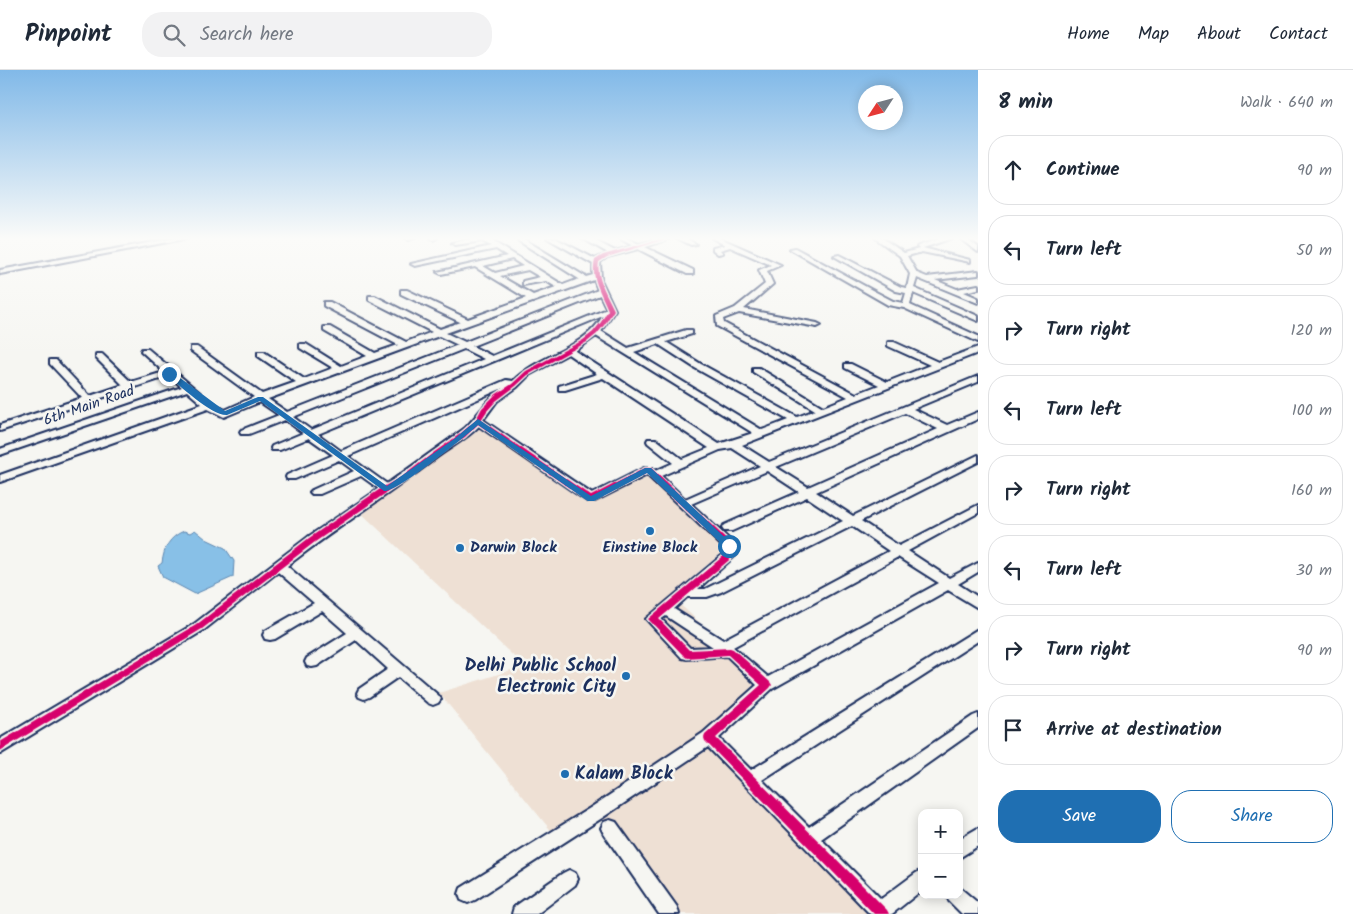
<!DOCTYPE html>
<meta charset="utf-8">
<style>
:root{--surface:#fff;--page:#f2f2f3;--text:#1f2937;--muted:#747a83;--line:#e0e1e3;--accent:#1f6fb2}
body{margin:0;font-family:Kalam,sans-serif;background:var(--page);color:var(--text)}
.controls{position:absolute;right:15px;bottom:15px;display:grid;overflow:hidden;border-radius:10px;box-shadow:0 2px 12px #0003}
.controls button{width:45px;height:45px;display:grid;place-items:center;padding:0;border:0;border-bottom:1px solid var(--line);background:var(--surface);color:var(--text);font:25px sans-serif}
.compass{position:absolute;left:858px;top:15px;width:45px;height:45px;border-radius:50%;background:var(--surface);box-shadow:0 2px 12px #0003;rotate:234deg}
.stop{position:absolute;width:15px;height:15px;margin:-11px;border:4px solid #1f6fb2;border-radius:50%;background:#fff}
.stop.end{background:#1f6fb2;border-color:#fff;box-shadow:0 1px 5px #0008}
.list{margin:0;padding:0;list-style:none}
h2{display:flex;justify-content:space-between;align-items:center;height:65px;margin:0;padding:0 20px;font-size:21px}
h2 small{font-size:16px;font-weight:400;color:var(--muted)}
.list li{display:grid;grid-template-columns:32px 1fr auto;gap:15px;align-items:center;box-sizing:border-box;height:70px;margin:0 10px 10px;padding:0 10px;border:1px solid var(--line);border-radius:20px}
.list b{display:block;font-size:19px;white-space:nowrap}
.list em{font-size:16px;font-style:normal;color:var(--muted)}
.actions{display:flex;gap:10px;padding:15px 20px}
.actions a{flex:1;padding:11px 0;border:1px solid var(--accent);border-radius:20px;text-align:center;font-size:18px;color:var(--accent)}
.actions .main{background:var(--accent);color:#fff}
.icon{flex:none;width:28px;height:28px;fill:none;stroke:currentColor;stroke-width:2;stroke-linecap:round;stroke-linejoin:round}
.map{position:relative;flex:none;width:978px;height:844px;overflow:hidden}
header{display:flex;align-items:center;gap:30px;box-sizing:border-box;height:70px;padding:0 25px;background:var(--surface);border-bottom:1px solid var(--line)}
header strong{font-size:24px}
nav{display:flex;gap:28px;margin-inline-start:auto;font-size:18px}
.search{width:350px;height:45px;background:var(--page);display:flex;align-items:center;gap:12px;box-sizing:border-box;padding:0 18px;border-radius:20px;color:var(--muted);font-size:19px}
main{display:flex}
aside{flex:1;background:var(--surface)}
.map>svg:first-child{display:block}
.built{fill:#eee0d4}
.water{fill:#88c0e7;stroke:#5c86b0}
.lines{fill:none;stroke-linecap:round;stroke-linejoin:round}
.minor-casing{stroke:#1b2f5e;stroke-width:4}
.minor{fill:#f6f6f2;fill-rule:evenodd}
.cycleway-casing{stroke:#f6f6f2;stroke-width:3}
.cycleway{fill:#d6006c;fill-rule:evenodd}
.route{fill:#1f6fb2}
.poi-dot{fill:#1f6fb2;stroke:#f6f6f2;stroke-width:2}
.labels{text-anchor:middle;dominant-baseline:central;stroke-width:5;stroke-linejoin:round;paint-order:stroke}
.street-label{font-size:15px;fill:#1b2f5e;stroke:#f6f6f2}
.poi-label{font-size:15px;font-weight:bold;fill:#1b2f5e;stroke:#f6f6f2;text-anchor:start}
.near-poi-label{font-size:18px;font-weight:bold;fill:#1b2f5e;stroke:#f6f6f2;text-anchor:end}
</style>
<header>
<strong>Pinpoint</strong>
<div class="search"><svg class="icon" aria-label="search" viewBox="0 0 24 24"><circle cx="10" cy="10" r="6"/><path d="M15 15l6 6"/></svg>Search here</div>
<nav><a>Home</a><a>Map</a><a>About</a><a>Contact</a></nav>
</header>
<main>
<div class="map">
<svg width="978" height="844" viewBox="0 0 978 844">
<rect width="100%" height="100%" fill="#f6f6f2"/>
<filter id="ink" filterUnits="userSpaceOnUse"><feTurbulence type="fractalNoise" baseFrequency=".02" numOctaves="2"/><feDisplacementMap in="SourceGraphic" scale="10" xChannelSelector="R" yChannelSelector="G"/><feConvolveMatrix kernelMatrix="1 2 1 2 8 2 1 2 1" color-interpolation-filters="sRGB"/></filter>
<g filter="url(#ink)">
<polygon class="built" points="478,351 585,433 648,400 727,478 671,526 767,615 710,668 882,844 664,844 596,743 557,768 439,623 524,596 358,440"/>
<path class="water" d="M195,460l11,9 19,9 9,13 -1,16 -38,17 -32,-17 -5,-11 4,-3c2,-15 7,-26 22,-32l6,2z"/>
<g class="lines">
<defs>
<g id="minor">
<polygon points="175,168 189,168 0,204 0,200"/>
<polygon points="405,168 415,168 408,170"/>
<polygon points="430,168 437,168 433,170"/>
<path d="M475,168h15l-1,1 74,46 16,-6 -65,-41h8l64,39 7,-2v-11l-46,-26h8l40,21 13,-6 -26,-15h8l25,13 18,-5 -14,-8h8l12,6 22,-6h10l-26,9 48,23v4h-6l-49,-25 -31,8 -7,5 1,18 14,30 -14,21 27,17 58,-18h6v4l-26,8 35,22 96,53 18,-7 -62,-38v-4h6l64,39 25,-10 -131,-71 -1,-10 19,-8 30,-24 -6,-14 12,-5 -41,-18 -10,3 3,3 -5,1 -5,-4v-2l12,-3 -13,-7h8l61,27 -14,6 6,13 -29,25 73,14 4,2 -4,2 -78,-14 -16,6 1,4 132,71 23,-9 -34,-17v-4h6l36,18 43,-17 -42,-19v-4h6l44,20 40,-15v6l-236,92 27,17 209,-86v6l-65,27 34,16 31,-13v7l-162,73 37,24 125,-61v7l-117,59 38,25 79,-41v8l-70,38 41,27 29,-15v9l-20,12 20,13v11l-30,-18 -176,99 -53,49 32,32 227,-141v12l-216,139 47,47 164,-111 5,-2v14l-157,111 60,60 35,-26 6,-3v20l-30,24h-22l-162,-167 -106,71 -127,82 -7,3 -7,-3 -2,-6 2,-6 129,-80 113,-75 54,-48 -30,-29 -40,3 -5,-1 -36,-39 79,-66 -2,-6 -76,-72 -52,26h-8l-108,-75c-13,14 -29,21 -43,32 -48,38 -101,70 -149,108l151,129 3,4 -3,4 -5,2 -5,-2 -30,-26 -29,20 -5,2 -5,-2 -2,-4 2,-4 29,-20 -32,-29 -39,26 -5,1 -5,-1 -2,-4 2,-4 40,-25 -25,-22 -47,28 -5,1 -5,-1 -2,-4 2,-4 49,-28 -36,-31 -74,58 -204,124v-15l194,-115 114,-87 71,-48 -18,-13 -41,18h-8l-2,-2 2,-2 42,-19 -15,-11 -44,19h-8l-1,-2 1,-2 46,-20 -24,-17 -29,12h-8l-1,-2 1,-2 31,-13 -18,-13 -36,14h-8l-1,-2 1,-2 38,-15 -19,-13 -36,15 -16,-8 -208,73v-7l202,-71 -15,-13 -187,64v-6l182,-62 -13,-11 -169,55v-6l82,-27 -32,-34v-4h6l34,36 33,-11 -27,-27v-4h6l29,28 33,-10 -23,-21 1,-2h6l64,54 13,7 29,-13 -63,-46v-4h6l65,47 34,-12 -38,-26v-4h6l40,27 29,-11 -33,-20v-4h6l35,22 26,-10 -43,-25v-4h6l45,26 23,-8 -74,-39v-4h6l76,40 26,-10 -63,-32v-4h6l65,33 20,-7 -59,-28v-4h6l61,29 58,-21 -51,-31 -34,7 -4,-2 70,-16 -11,-7 -81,17 -4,-2 80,-18 -9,-5 -27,4 -3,-2zM512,189l11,7 -28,7 -12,-7zM528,200l12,7 -17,4v4l23,-4 10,6 -23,8 -33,-19zM594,210l4,10 -133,52 -19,-9zM600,225l7,14 -115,47 -20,-10zM603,246c-20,34 -63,38 -90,65l-7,-1 -165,71 -23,-17zM439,266l19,9 -171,67 -19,-13zM596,266l157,97 -34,11 -144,-93zM658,274l37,24 93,52 -26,10 -128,-78zM464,279l20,10 -173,71 -18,-13zM568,284l29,20 -38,12v4h6l38,-12 106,70 -27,11 -26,-20h-8l-1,2 1,2 25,20 -18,8 -3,-3h-8l-52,26 -109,-74 14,-19 20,-14 12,-12zM503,318c-17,11 -25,28 -39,41l-77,55 -39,-28zM905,343l33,16 -130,58 -32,-20zM732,378l28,18 -75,33 -24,-23 59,-26zM767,401l32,21 -75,33 -2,3 2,3h8l75,-34 36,24 -132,65 -6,3h-7l39,-35 -4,-11 -42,-39zM852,456l37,25 -166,89 -49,-31 13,-12h20l14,-5zM898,487l41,26 -171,94 -35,-30zM666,546l47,31 -23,1 -29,-29z"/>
<polygon points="677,168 685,168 696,174 691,175"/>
<polygon points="875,168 882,168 904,183 919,179 917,177 918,176 942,168 952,168 923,178 970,190 970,192 922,182 907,186 917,203 927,207 978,201 978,205 935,210 957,219 978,215 978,219 964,222 978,228 978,233 917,208 914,218 978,246 978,251 913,223 910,235 978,266 978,272 904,238 888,235 790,179 795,178 872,220 893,231 903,233 906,223 896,221 834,186 839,185 901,217 907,218 910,204 900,186"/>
<polygon points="959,168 966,168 978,177 978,182"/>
<polygon points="610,750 616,752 677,837 679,844 659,844 604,764 601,758 604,752"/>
<polygon points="978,758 978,776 959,788 959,769"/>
<polygon points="569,800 575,803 578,809 575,815 537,844 512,844 514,837 563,803"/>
<polygon points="959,817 978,833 978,844 962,844 949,831 947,825 959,825"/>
</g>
</defs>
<use href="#minor" class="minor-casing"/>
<use href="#minor" class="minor"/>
<defs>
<path id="cycleway" d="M663,168h7l-63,19 -8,5c-3,17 8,32 15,48l-9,14 -8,10 -10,8 -59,33 -12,11 -20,15 -9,10 -6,9 110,76 54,-28h6l81,76 3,10 -1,2 -75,63 30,31 41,-2 3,1 37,33 2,3 -2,3 -54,50 171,172 2,4h-15l-169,-173 -1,-3 1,-3 56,-50 -33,-30 -41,3 -3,-2 -36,-37 79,-66 -2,-6 -78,-74 -53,28h-6l-110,-77 -13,13 -28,18 -29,24 -19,12 -74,51 -113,87 -202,122v-9l196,-117 113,-87 74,-51 20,-11 30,-23 27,-19 15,-13 7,-13 13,-13 17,-11 14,-13 57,-31 10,-8 8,-10 7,-12c-6,-16 -18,-32 -13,-50l8,-5z"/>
</defs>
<use href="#cycleway" class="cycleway-casing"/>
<use href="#cycleway" class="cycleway"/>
</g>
</g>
<linearGradient id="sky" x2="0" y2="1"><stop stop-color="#81b9e8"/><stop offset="0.59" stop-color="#fbfbf9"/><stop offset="1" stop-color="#fbfbf9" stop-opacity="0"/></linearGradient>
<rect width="978" height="286" fill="url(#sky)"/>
<path class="route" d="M167,302h5l53,39 33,-14h5l124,89 67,-47 24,-20 113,77 54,-28h6l83,78 -5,3 -3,-1 -79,-75 -53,28h-6l-110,-76c-12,11 -82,68 -94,66l-124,-90 -33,14c-15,1 -48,-30 -60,-40z"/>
<g class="poi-dot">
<circle cx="650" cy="461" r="5"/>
<circle cx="460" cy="478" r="5"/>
<circle cx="626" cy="606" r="5"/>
<circle cx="565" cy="704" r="5"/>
</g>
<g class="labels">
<g class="street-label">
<text transform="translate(89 336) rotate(-19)">6th Main Road</text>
</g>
<g class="poi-label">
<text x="470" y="478">Darwin Block</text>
<text x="650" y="478" text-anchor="middle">Einstine Block</text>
</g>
<g class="near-poi-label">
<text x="616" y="596">Delhi Public School<tspan x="616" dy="21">Electronic City</tspan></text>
<text x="575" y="704" text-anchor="start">Kalam Block</text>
</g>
</g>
</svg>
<div class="controls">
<button>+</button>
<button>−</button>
</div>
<svg class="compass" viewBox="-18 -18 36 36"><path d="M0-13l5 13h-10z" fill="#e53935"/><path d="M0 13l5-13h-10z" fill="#747a83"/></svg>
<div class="stop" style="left:729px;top:476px"></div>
<div class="stop end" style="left:169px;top:304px"></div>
</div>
<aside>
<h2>8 min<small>Walk · 640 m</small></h2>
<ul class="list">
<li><svg class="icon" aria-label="ahead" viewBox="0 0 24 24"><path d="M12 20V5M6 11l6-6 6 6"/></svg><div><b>Continue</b></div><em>90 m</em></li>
<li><svg class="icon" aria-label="left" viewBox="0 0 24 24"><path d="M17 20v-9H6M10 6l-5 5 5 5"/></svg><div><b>Turn left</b></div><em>50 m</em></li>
<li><svg class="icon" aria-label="right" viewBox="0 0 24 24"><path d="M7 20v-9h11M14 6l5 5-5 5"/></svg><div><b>Turn right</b></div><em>120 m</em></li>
<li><svg class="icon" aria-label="left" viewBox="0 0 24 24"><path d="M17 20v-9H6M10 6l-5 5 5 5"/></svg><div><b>Turn left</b></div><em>100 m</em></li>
<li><svg class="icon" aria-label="right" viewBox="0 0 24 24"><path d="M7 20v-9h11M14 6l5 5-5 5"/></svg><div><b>Turn right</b></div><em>160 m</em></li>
<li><svg class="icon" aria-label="left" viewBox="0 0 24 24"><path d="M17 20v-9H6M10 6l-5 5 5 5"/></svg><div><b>Turn left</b></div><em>30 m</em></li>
<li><svg class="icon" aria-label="right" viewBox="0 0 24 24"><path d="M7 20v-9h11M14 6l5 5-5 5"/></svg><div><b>Turn right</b></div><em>90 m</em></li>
<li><svg class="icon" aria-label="arrive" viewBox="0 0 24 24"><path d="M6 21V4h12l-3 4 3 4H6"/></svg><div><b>Arrive at destination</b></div></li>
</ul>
<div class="actions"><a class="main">Save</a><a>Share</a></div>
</aside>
</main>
